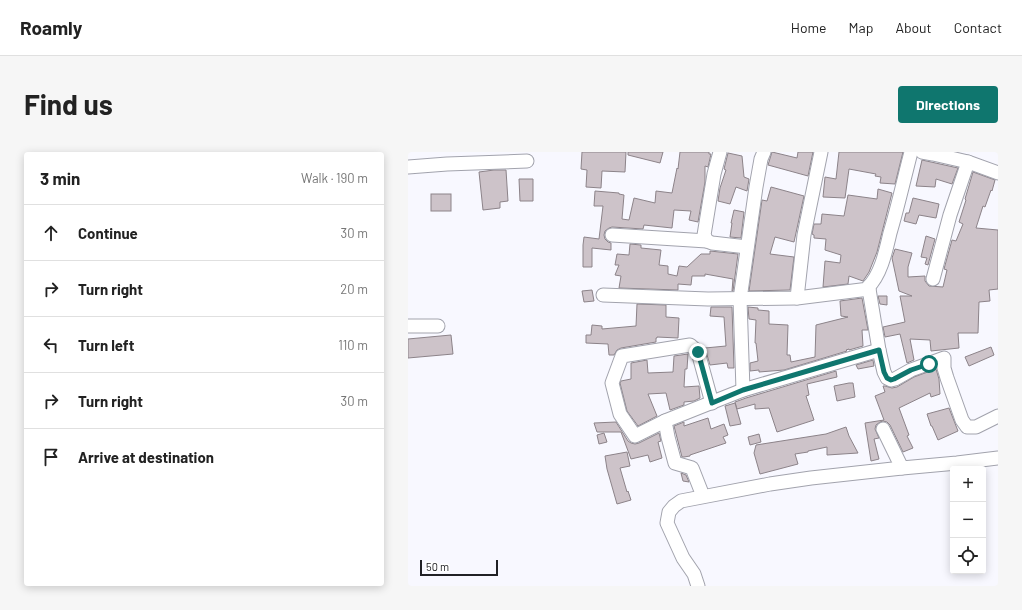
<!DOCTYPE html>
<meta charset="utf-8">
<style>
:root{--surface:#fff;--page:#f6f6f6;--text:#222;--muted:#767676;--line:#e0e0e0;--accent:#0f766e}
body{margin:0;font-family:Barlow,sans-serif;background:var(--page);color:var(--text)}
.controls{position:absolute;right:12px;bottom:12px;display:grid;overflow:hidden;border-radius:4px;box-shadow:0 2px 10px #0003}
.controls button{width:36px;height:36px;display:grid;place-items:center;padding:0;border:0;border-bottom:1px solid var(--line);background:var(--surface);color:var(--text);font:20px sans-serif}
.scale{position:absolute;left:12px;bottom:10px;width:78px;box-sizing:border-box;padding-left:4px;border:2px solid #212125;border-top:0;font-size:11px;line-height:14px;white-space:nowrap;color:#212125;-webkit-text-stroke:3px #fff;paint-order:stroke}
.stop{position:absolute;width:12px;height:12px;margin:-9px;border:3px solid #0f766e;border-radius:50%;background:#fff}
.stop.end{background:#0f766e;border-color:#fff;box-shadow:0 1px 4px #0008}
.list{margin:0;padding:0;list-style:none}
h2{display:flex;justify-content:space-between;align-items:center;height:52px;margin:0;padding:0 16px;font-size:17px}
h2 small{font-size:13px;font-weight:400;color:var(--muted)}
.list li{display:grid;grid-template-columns:26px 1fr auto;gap:12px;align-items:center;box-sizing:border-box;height:56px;padding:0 16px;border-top:1px solid var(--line)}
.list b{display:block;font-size:15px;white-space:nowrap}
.list em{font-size:13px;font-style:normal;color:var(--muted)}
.icon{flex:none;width:22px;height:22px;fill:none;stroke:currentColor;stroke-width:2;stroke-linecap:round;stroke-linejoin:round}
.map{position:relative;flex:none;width:590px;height:434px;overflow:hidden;border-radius:4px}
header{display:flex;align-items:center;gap:24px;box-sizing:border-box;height:56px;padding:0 20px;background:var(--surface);border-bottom:1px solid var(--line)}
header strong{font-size:19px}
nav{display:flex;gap:22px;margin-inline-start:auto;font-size:14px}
.intro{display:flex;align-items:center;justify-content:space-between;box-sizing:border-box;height:96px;padding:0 24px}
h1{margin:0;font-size:28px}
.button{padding:10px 18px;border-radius:4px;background:var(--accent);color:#fff;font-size:14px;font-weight:700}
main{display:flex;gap:24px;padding:0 24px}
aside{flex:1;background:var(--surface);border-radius:4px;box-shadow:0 2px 10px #0003}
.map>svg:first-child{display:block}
.building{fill:#cdc3c9;stroke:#8c8389}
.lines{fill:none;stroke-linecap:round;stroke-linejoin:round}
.minor-casing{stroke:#a2a3ad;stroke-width:15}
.minor{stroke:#fff;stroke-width:13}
.route{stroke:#0f766e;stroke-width:5}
</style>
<header>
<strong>Roamly</strong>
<nav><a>Home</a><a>Map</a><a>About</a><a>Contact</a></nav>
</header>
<div class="intro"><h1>Find us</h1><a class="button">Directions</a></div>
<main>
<aside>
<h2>3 min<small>Walk · 190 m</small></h2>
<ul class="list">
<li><svg class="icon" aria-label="ahead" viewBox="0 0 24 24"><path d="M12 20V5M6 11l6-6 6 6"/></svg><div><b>Continue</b></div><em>30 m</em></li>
<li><svg class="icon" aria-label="right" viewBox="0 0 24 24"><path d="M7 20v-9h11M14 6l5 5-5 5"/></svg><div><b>Turn right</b></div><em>20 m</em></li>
<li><svg class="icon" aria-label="left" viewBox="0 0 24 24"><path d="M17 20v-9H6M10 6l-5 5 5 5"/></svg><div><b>Turn left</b></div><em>110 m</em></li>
<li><svg class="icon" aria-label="right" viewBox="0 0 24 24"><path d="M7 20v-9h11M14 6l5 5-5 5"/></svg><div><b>Turn right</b></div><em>30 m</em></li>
<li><svg class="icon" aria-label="arrive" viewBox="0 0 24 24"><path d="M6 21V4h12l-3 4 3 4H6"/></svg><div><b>Arrive at destination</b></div></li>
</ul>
</aside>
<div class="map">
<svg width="590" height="434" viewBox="0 0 590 434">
<rect width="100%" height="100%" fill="#f8f8ff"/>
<g class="building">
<polygon points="174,0 218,0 217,20 194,19 193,36 178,35 179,18 173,17"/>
<polygon points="220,0 255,0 252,11 220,3"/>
<polygon points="272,0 301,0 301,2 303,2 300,15 297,14 297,30 290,70 281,68 283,59 266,58 264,76 236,73 235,77 204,75 201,76 197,79 196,83 197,87 200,90 203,91 203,98 184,96 184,115 175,115 175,93 176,85 191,87 195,54 186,54 187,39 211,41 211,42 216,43 214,67 221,68 226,46 247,51 248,39 264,41 269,16 270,17"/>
<polygon points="364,0 389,6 390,0 405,0 400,24 360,13"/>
<polygon points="431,0 495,0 487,32 472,31 473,25 467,24 468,22 441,17 437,46 415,45 417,25 428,27"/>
<polygon points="320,1 334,4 336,25 341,27 339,39 328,35 322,52 310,49 312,36 318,18 316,17"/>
<polygon points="514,8 550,16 544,32 528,27 527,35 508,34"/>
<polygon points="86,18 98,18 100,49 92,50 92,56 75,58 71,20"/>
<polygon points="565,20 587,28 584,39 583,38 577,55 575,54 568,76 590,78 590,137 581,138 582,149 571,150 570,181 550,181 551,196 523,199 522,188 502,187 506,208 499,211 492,182 477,185 475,175 497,170 492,144 504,144 491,139 484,106 487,97 504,101 500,115 500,125 517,124 517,129 521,134 535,135 539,118 536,117 544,88 548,89 555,72 551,70 558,48 557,47"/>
<polygon points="111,27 125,27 125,49 112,49"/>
<polygon points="363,35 396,44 386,90 367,85 362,102 386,105 382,138 341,139 354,48 359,49"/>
<polygon points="470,37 484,41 469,100 461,120 455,129 441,124 440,132 415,135 417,109 432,111 433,103 417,98 418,87 406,86 406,83 404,82 406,72 413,72 414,62 436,64 440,43 469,47"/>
<rect x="23" y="42" width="20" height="17"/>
<polygon points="505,46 531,52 528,66 511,63 508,72 496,69 498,61 501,61"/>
<polygon points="326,58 336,60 333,86 322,85 324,71 323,71"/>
<polygon points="518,84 527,87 520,113 517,112 519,106 513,105"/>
<polygon points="222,92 233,93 233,96 253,98 251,113 260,114 260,122 269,124 271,114 279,115 293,102 302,102 302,99 330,102 325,139 324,139 325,127 297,122 297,124 284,124 283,133 270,132 270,138 211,136 213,124 207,123 211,113 207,113 209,102 221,103"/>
<polygon points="184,138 186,149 176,150 174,139"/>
<polygon points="470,144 479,144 479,153 472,152"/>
<polygon points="454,146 460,178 454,178 455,194 441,198 441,197 438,198 439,199 376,218 351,220 351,218 342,219 342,211 350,209 348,191 347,191 348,168 341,167 340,155 350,156 350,158 361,159 361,172 380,173 379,203 382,203 383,210 407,205 408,173 440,165 433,164 432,149"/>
<polygon points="229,152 258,153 258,165 271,166 270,186 249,185 249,186 248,186 248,190 213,196 209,198 206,203 201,203 200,192 178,191 178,183 183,183 184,173 194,174 194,177 228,174"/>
<polygon points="303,155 324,155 326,216 320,216 319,211 302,213 297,196 318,194 316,165 302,164"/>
<polygon points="43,183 45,202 0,206 0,187"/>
<polygon points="583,195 586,203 561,214 557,205"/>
<polygon points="280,202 279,217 277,217 276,235 291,234 292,246 286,249 276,250 276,253 262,258 258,241 240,242 249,264 230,274 219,259 212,231 213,229 223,227 223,211 239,208 240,221 265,220 266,204"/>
<polygon points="465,208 466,214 450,217 448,213"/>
<polygon points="528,217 531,227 532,242 523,245 522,241 491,256 501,283 499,284 505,296 495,300 482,273 479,270 475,269 472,270 468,273 467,277 471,286 466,287 471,307 463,309 457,271 476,268 467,244 477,240 475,234 477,234 484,236 489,235 506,225"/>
<polygon points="428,219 429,225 399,232 401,243 398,244 406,268 369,280 361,256 347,257 347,252 329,257 327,250 338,246"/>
<polygon points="441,231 445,231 447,245 429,249 426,234"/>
<polygon points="327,251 333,272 322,274 317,254"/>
<polygon points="541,256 550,279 530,288 524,274 523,274 519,262"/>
<polygon points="300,266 303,277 316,272 320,283 315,285 318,291 282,303 282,304 276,305 274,305 266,274 276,270 276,274"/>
<polygon points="208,270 220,289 223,291 227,292 231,291 251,281 253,289 250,290 254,306 242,310 240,303 223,307 213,280 189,280 186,271"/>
<polygon points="438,275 441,284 450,301 419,303 419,295 400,299 400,300 387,302 390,312 352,322 346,301 348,293 418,282"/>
<polygon points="196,281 199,290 191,292 189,283"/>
<polygon points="351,282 353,290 342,293 340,285"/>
<polygon points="219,300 222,314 212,316 219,340 220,339 223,348 209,352 199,317 197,304"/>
<polygon points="273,321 278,323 281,330 275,329"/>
</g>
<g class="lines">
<defs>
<g id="minor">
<polyline points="312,0 306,22 296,83 299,89 304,91 339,95"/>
<polyline points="514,0 525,2 560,10 590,21"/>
<polyline points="0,15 39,12 119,9"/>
<polyline points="204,83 299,89"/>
<polyline points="525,127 542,63 560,10"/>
<polyline points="461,137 471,198 476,220 479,226 483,228 487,227 503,218 536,206 536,216 539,226 554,268 559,275 568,275 590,264"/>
<path d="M195,143l105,4 89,-1 72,-9 -1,-2c13,-12 18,-37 22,-54 8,-27 14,-54 21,-81"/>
<polyline points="389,146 396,83 413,0"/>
<polyline points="0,174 30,174"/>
<polyline points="335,238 332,147 348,35 353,7 356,0"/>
<polyline points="257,269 227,284 212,262 204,231 214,204 282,193 290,200 304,251"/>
<polyline points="475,277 494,316"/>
<polyline points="295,344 284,316 267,311 260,285 257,269 335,238 471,198"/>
<polyline points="290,434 286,422 275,406 259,371 261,360 266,354 273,349 362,332 403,326 494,316 549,311 590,306"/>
</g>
</defs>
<use href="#minor" class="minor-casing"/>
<use href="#minor" class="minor"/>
</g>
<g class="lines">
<polyline class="route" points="290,200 304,251 335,238 471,198 476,220 479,226 483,228 486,227 503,218 521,212"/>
</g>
</svg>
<div class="controls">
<button>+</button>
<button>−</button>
<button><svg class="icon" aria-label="locate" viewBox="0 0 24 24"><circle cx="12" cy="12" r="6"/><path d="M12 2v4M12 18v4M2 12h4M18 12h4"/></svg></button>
</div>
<div class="scale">50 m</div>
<div class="stop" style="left:521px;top:212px"></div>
<div class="stop end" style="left:290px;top:200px"></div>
</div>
</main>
